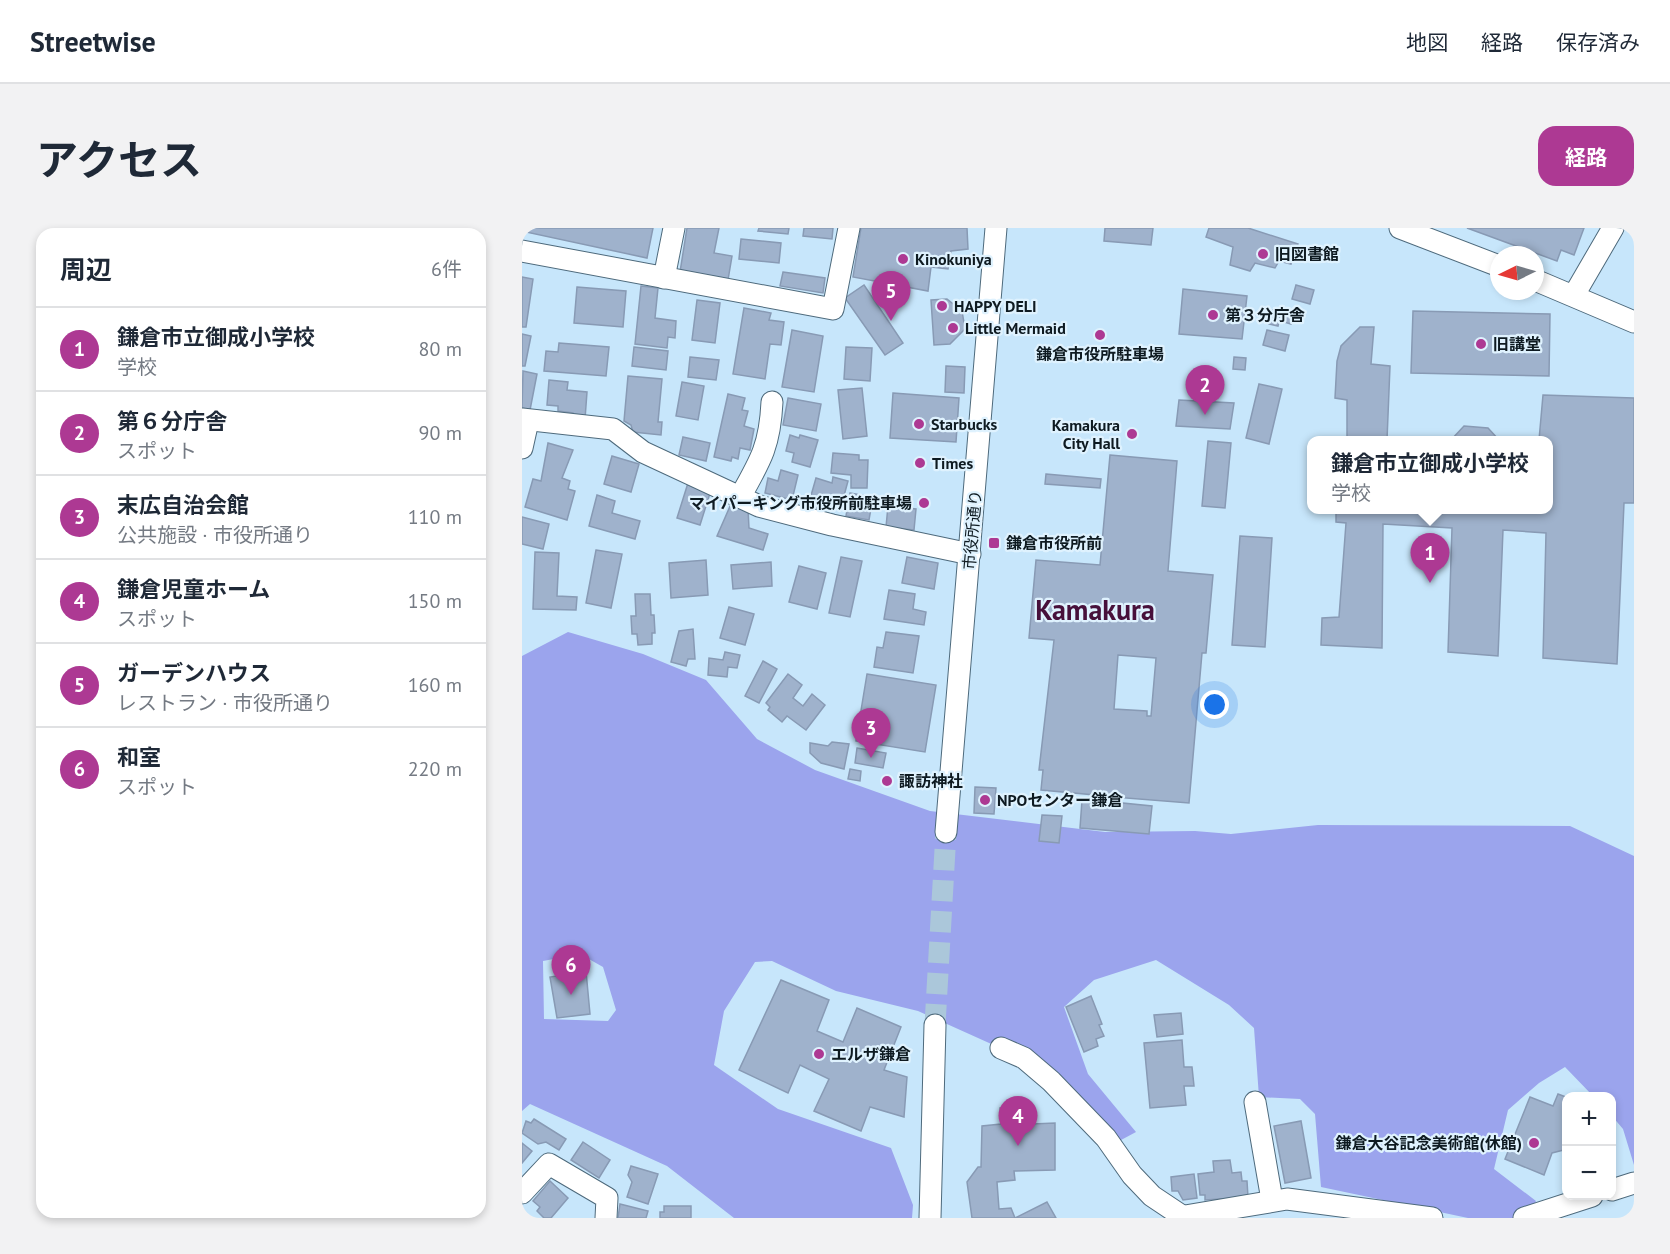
<!DOCTYPE html>
<html lang="ja">
<meta charset="utf-8">
<style>
:root{--surface:#fff;--page:#f2f2f3;--text:#1f2937;--muted:#747a83;--line:#e0e1e3;--accent:#ad3993}
body{margin:0;font-family:"PT Sans","Noto Sans JP",sans-serif;background:var(--page);color:var(--text)}
.controls{position:absolute;right:18px;bottom:18px;display:grid;overflow:hidden;border-radius:12px;box-shadow:0 3px 9px #0003}
.controls button{width:54px;height:54px;display:grid;place-items:center;padding:0;border:0;border-bottom:2px solid var(--line);background:var(--surface);color:var(--text);font:30px sans-serif}
.compass{position:absolute;left:968px;top:18px;width:54px;height:54px;border-radius:50%;background:var(--surface);box-shadow:0 3px 9px #0003;rotate:265deg}
.you{position:absolute;left:693px;top:477px;width:21px;height:21px;margin:-15px;border:4px solid #fff;border-radius:50%;background:#1a73e8;box-shadow:0 0 0 9px #1a73e833}
.badge{display:grid;place-items:center;width:39px;height:39px;border-radius:50%;background:var(--accent);color:#fff;font-size:20px;font-weight:700}
.pin{position:absolute;translate:-50% -50px;filter:drop-shadow(0 2px 3px #0008)}
.pin::after{content:'';position:absolute;top:32px;width:21px;height:18px;background:inherit;clip-path:polygon(0 0,100% 0,50% 100%)}
.popup{position:absolute;left:785px;top:208px;width:246px;height:78px;box-sizing:border-box;display:grid;place-content:center;border-radius:12px;background:var(--surface);filter:drop-shadow(0 2px 4px #0005);font-size:20px;white-space:nowrap;color:var(--muted)}
.popup b{font-size:22px;color:var(--text)}
.popup::after{content:'';position:absolute;left:50%;top:100%;margin-left:-12px;border:12px solid transparent;border-top-color:var(--surface)}
.list{margin:0;padding:0;list-style:none}
h2{display:flex;justify-content:space-between;align-items:center;height:78px;margin:0;padding:0 24px;font-size:26px}
h2 small{font-size:20px;font-weight:400;color:var(--muted)}
.list li{display:grid;grid-template-columns:39px 1fr auto;gap:18px;align-items:center;box-sizing:border-box;height:84px;padding:0 24px;border-top:2px solid var(--line)}
.list b{display:block;font-size:22px;white-space:nowrap}
.list p{margin:0;font-size:20px;white-space:nowrap;color:var(--muted)}
.list em{font-size:20px;font-style:normal;color:var(--muted)}
.map{position:relative;flex:none;width:1112px;height:990px;overflow:hidden;border-radius:18px}
header{display:flex;align-items:center;gap:36px;box-sizing:border-box;height:84px;padding:0 30px;background:var(--surface);border-bottom:2px solid var(--line)}
header strong{font-size:28px}
nav{display:flex;gap:33px;margin-inline-start:auto;font-size:21px}
.intro{display:flex;align-items:center;justify-content:space-between;box-sizing:border-box;height:144px;padding:0 36px}
h1{margin:0;font-size:42px}
.button{padding:15px 27px;border-radius:18px;background:var(--accent);color:#fff;font-size:21px;font-weight:700}
main{display:flex;gap:36px;padding:0 36px}
aside{flex:1;background:var(--surface);border-radius:18px;box-shadow:0 3px 9px #0003}
.map>svg:first-child{display:block}
.forest{fill:#9ba4ed;fill-rule:evenodd}
.building{fill:#9fb2cc;stroke:#889ab4;stroke-width:1.5;fill-rule:evenodd}
.lines{fill:none;stroke-linecap:round;stroke-linejoin:round}
.minor-tunnel{stroke:#abc7da;stroke-width:21;stroke-dasharray:21 10;stroke-linecap:butt}
.minor-casing{stroke:#4e6a7c;stroke-width:23}
.minor{stroke:#fff;stroke-width:21}
.poi-dot{fill:#ad3993;stroke:#dff2fe;stroke-width:2}
.labels{text-anchor:middle;dominant-baseline:central;stroke-width:4.5;stroke-linejoin:round;paint-order:stroke}
.poi-label{font-size:16px;font-weight:bold;fill:#0e1a21;stroke:#dff2fe;text-anchor:start}
.street-label{font-size:16px;fill:#0e1a21;stroke:#dff2fe}
.town-label{font-size:28px;font-weight:bold;fill:#47103b;stroke:#dff2fe}
</style>
<header>
<strong>Streetwise</strong>
<nav><a>地図</a><a>経路</a><a>保存済み</a></nav>
</header>
<div class="intro"><h1>アクセス</h1><a class="button">経路</a></div>
<main>
<aside>
<h2>周辺<small>6件</small></h2>
<ul class="list">
<li><span class="badge">1</span><div><b>鎌倉市立御成小学校</b><p>学校</p></div><em>80 m</em></li>
<li><span class="badge">2</span><div><b>第６分庁舎</b><p>スポット</p></div><em>90 m</em></li>
<li><span class="badge">3</span><div><b>末広自治会館</b><p>公共施設 · 市役所通り</p></div><em>110 m</em></li>
<li><span class="badge">4</span><div><b>鎌倉児童ホーム</b><p>スポット</p></div><em>150 m</em></li>
<li><span class="badge">5</span><div><b>ガーデンハウス</b><p>レストラン · 市役所通り</p></div><em>160 m</em></li>
<li><span class="badge">6</span><div><b>和室</b><p>スポット</p></div><em>220 m</em></li>
</ul>
</aside>
<div class="map">
<svg width="1112" height="990" viewBox="0 0 1112 990">
<rect width="100%" height="100%" fill="#c7e6fb"/>
<path class="forest" d="M46,404l75,22 63,26 51,59 58,31 115,41 175,21 90,-1 36,3 87,-9 252,1 64,30v309l-11,-36 -11,-13v-20h-19l-28,-29 -26,16 -31,27 -14,59 42,32 -8,17h-60l-147,-31 -6,-73 -15,-15 -41,-2 -5,-69 -25,-23 -73,-45 -62,20 -30,27 24,67 48,58 -28,15 -90,-91 -100,-45 -82,-20 -64,-30 -17,1 -31,49 -10,54 64,44 113,39 22,57 -1,13h-178l-67,-52 -137,-62 -8,7v-455zM58,726l23,13 13,43 -8,11 -64,-2 -1,-58z"/>
<g class="building">
<polygon points="5,0 131,0 125,30 4,4"/>
<polygon points="165,0 197,0 192,25 210,28 206,52 158,44"/>
<polygon points="237,0 267,0 266,6 236,3"/>
<polygon points="282,0 311,0 310,11 281,8"/>
<polygon points="339,0 445,0 446,21 429,23 426,41 409,39 406,63 331,49"/>
<polygon points="583,0 631,0 629,17 582,13"/>
<polygon points="687,0 726,0 776,16 769,36 757,33 753,40 733,35 728,43 708,37 711,19 684,9"/>
<polygon points="945,0 1062,0 1052,27 1039,22 1035,33"/>
<polygon points="219,11 259,15 257,35 217,31"/>
<polygon points="261,44 303,50 301,65 258,58"/>
<polygon points="0,49 11,51 4,99 0,99"/>
<polygon points="342,57 381,115 363,127 323,70"/>
<polygon points="774,57 792,62 788,76 770,71"/>
<polygon points="119,58 136,60 133,90 154,93 153,110 146,109 145,120 113,116"/>
<polygon points="55,59 104,63 101,99 52,95"/>
<polygon points="661,61 725,68 720,111 657,106"/>
<polygon points="425,71 440,83 443,101 428,116 412,117 409,72"/>
<polygon points="175,72 198,75 193,115 170,112"/>
<polygon points="222,80 249,85 247,92 262,94 259,117 248,116 243,151 211,146"/>
<polygon points="750,82 759,84 756,98 747,96"/>
<polygon points="891,83 1028,86 1027,148 889,145"/>
<polygon points="764,86 771,88 769,96 762,94"/>
<polygon points="838,99 852,99 849,136 868,138 865,212 825,212 825,172 813,170 815,133 819,118"/>
<polygon points="270,102 301,108 292,164 260,159"/>
<polygon points="745,102 767,107 763,123 741,117"/>
<polygon points="0,106 9,108 3,138 0,138"/>
<polygon points="37,115 87,119 84,148 22,143 24,123 36,124"/>
<polygon points="112,119 146,123 144,142 110,138"/>
<polygon points="324,119 350,120 348,153 322,151"/>
<polygon points="168,129 197,132 194,152 166,149"/>
<polygon points="712,129 724,130 723,142 711,141"/>
<polygon points="424,138 443,139 442,165 423,164"/>
<polygon points="1,143 15,146 8,182 0,180"/>
<polygon points="106,148 140,151 136,194 140,194 139,207 111,204 109,197 102,193"/>
<polygon points="27,152 46,154 45,162 65,164 63,191 51,190 51,185 36,183 36,178 25,177"/>
<polygon points="160,154 182,158 176,192 154,188"/>
<polygon points="737,156 760,161 747,216 724,210"/>
<polygon points="340,160 345,208 321,211 316,162"/>
<polygon points="371,165 437,170 434,214 368,210"/>
<polygon points="206,166 223,170 220,182 226,183 222,198 232,201 228,222 218,220 216,231 210,229 209,233 192,229"/>
<polygon points="1021,167 1112,170 1112,275 1102,275 1095,436 1021,430 1024,305 981,302 976,428 926,424 930,300 861,296 860,420 799,417 800,390 817,389 824,295 814,294 814,282 1026,282 1026,212 1017,212"/>
<polygon points="266,170 299,176 294,203 261,197"/>
<polygon points="657,172 712,175 708,201 654,198"/>
<polygon points="942,198 966,200 977,212 929,212"/>
<polygon points="268,207 277,210 278,207 296,212 288,239 270,234 272,225 264,223"/>
<polygon points="161,209 188,215 184,233 157,227"/>
<polygon points="686,213 709,215 703,280 680,278"/>
<polygon points="26,215 51,222 40,250 48,253 46,261 53,263 45,292 3,279 11,251 19,253"/>
<polygon points="311,225 337,227 337,232 346,232 345,260 329,260 329,247 309,245"/>
<path d="M588,227l67,6 -9,110 45,4 -7,78h-4l-13,150 -75,-6 -1,5 39,4 -3,28 -69,-6 2,-28 24,2v-6l-65,-6 2,-20h-4l15,-130 -25,-2 7,-78 64,5zM596,427l38,3 -5,58h-4v-5l-33,-2z"/>
<polygon points="90,228 117,236 109,264 82,256"/>
<polygon points="259,242 276,247 270,272 243,265 246,250 256,253"/>
<polygon points="524,246 579,251 578,260 523,256"/>
<polygon points="311,249 326,253 320,275 303,270 300,282 286,278 294,250 310,255"/>
<polygon points="166,255 189,262 178,297 155,290"/>
<polygon points="328,265 351,269 347,292 324,288"/>
<polygon points="75,267 93,273 90,285 118,293 113,311 67,298"/>
<polygon points="209,276 226,281 227,300 246,306 241,322 195,308"/>
<polygon points="366,278 394,281 392,302 364,299"/>
<polygon points="0,289 27,296 21,321 0,316"/>
<polygon points="718,308 750,310 743,419 710,417"/>
<polygon points="74,322 100,326 89,380 64,375"/>
<polygon points="13,324 37,325 35,368 55,369 54,382 11,381"/>
<polygon points="319,329 340,333 328,389 307,385"/>
<polygon points="385,329 416,335 412,361 380,355"/>
<polygon points="184,332 186,367 149,370 147,335"/>
<polygon points="249,334 250,358 211,361 209,337"/>
<polygon points="277,338 304,345 295,381 267,374"/>
<polygon points="367,362 393,366 391,381 404,384 402,397 362,391"/>
<polygon points="113,366 128,366 129,387 132,387 133,405 130,405 130,416 116,417 115,406 110,406 109,388 114,388"/>
<polygon points="207,379 232,386 223,417 198,410"/>
<polygon points="171,401 173,431 166,431 164,438 149,434 157,403"/>
<polygon points="364,404 397,408 391,445 352,439 355,419 361,420"/>
<polygon points="203,424 218,427 215,440 206,439 205,449 186,447 187,430 201,432"/>
<polygon points="241,433 255,441 237,475 223,468"/>
<polygon points="266,446 280,457 271,470 281,478 290,466 303,477 284,502 265,488 260,494 246,482 248,479 244,475"/>
<polygon points="345,446 414,457 403,524 334,513"/>
<polygon points="310,514 327,516 322,541 299,535 288,525 288,515 306,518"/>
<polygon points="335,520 364,525 361,540 333,535"/>
<polygon points="328,541 339,543 338,553 326,551"/>
<polygon points="453,559 474,560 472,586 452,585"/>
<polygon points="520,587 540,588 537,615 517,613"/>
<polygon points="64,743 68,786 35,790 28,749"/>
<polygon points="259,752 307,772 295,803 321,814 335,780 379,799 362,842 385,849 382,889 348,879 339,903 292,883 307,851 278,837 266,865 217,842"/>
<polygon points="569,768 580,796 577,797 582,808 574,811 576,818 562,824 544,779"/>
<polygon points="659,785 661,806 635,809 632,787"/>
<polygon points="660,812 662,839 670,839 672,858 662,858 664,877 628,880 622,815"/>
<polygon points="1036,866 1044,869 1042,922 1030,925 1022,947 983,931 1008,869 1031,878"/>
<polygon points="478,880 508,880 510,896 533,895 533,942 492,943 493,952 475,954 477,981 489,980 493,990 450,990 445,954 456,939 459,939 460,898 479,896"/>
<polygon points="12,891 44,911 37,922 24,914 16,916 0,905 4,893 9,895"/>
<polygon points="779,893 789,950 763,955 752,898"/>
<polygon points="61,914 88,932 77,950 49,932"/>
<polygon points="0,915 10,923 0,935"/>
<polygon points="708,932 710,945 719,944 720,953 725,953 726,969 683,972 683,967 678,967 676,946 692,944 691,933"/>
<polygon points="109,938 136,946 126,976 105,969 110,954 106,947"/>
<polygon points="672,946 675,970 661,972 656,963 650,963 649,949"/>
<polygon points="28,953 46,970 29,990 22,990 15,983 18,979 11,973"/>
<polygon points="525,974 534,990 493,990"/>
<polygon points="98,976 126,983 124,990 96,990"/>
<polygon points="142,978 169,978 169,990 138,990 138,984 142,984"/>
</g>
<g class="lines">
<polyline class="minor-tunnel" points="413,797 424,604"/>
<defs>
<g id="minor">
<polyline points="878,0 977,38"/>
<polyline points="0,23 311,81 327,0"/>
<polyline points="142,50 152,0"/>
<polyline points="1013,52 1112,94"/>
<polyline points="1052,67 1091,0"/>
<polyline points="0,191 91,201 121,224 237,278 310,297 448,326"/>
<polyline points="0,220 6,193"/>
<path d="M218,269c21,-37 30,-52 32,-95"/>
<polyline points="424,604 474,0"/>
<polyline points="479,820 502,830 529,853 584,910 610,947 630,968 663,990"/>
<polyline points="733,874 750,972"/>
<polyline points="1090,962 1112,955"/>
<polyline points="0,965 27,936 85,970 84,990"/>
<polyline points="663,988 765,971 910,990"/>
<polyline points="408,990 413,797"/>
<polyline points="1002,990 1070,968"/>
</g>
</defs>
<use href="#minor" class="minor-casing"/>
<use href="#minor" class="minor"/>
</g>
<g class="poi-dot">
<circle cx="741" cy="26" r="6"/>
<circle cx="381" cy="31" r="6"/>
<circle cx="420" cy="78" r="6"/>
<circle cx="691" cy="87" r="6"/>
<circle cx="431" cy="100" r="6"/>
<circle cx="578" cy="107" r="6"/>
<circle cx="959" cy="116" r="6"/>
<circle cx="397" cy="196" r="6"/>
<circle cx="610" cy="206" r="6"/>
<circle cx="398" cy="235" r="6"/>
<circle cx="402" cy="275" r="6"/>
<rect x="466" y="309" width="12" height="12" rx="3"/>
<circle cx="365" cy="553" r="6"/>
<circle cx="463" cy="572" r="6"/>
<circle cx="297" cy="826" r="6"/>
<circle cx="1012" cy="915" r="6"/>
</g>
<g class="labels">
<g class="poi-label">
<text x="753" y="26">旧図書館</text>
<text x="393" y="31">Kinokuniya</text>
<text x="432" y="78">HAPPY DELI</text>
<text x="703" y="87">第３分庁舎</text>
<text x="443" y="100">Little Mermaid</text>
<text x="971" y="116">旧講堂</text>
<text x="578" y="126" text-anchor="middle">鎌倉市役所駐車場</text>
<text x="409" y="196">Starbucks</text>
<text x="598" y="197" text-anchor="end">Kamakura<tspan x="598" dy="18">City Hall</tspan></text>
<text x="410" y="235">Times</text>
<text x="390" y="275" text-anchor="end">マイパーキング市役所前駐車場</text>
<text x="484" y="315">鎌倉市役所前</text>
<text x="377" y="553">諏訪神社</text>
<text x="475" y="572">NPOセンター鎌倉</text>
<text x="309" y="826">エルザ鎌倉</text>
<text x="1000" y="915" text-anchor="end">鎌倉大谷記念美術館(休館)</text>
</g>
<g class="street-label">
<text transform="translate(450 302) rotate(-85)">市役所通り</text>
</g>
<g class="town-label">
<text x="573" y="381">Kamakura</text>
</g>
</g>
</svg>
<div class="controls">
<button>+</button>
<button>−</button>
</div>
<svg class="compass" viewBox="-18 -18 36 36"><path d="M0-13l5 13h-10z" fill="#e53935"/><path d="M0 13l5-13h-10z" fill="#747a83"/></svg>
<div class="you"></div>
<div class="pin badge" style="left:908px;top:355px">1</div>
<div class="popup"><b>鎌倉市立御成小学校</b>学校</div>
<div class="pin badge" style="left:683px;top:187px">2</div>
<div class="pin badge" style="left:349px;top:530px">3</div>
<div class="pin badge" style="left:496px;top:918px">4</div>
<div class="pin badge" style="left:369px;top:93px">5</div>
<div class="pin badge" style="left:49px;top:767px">6</div>
</div>
</main>
